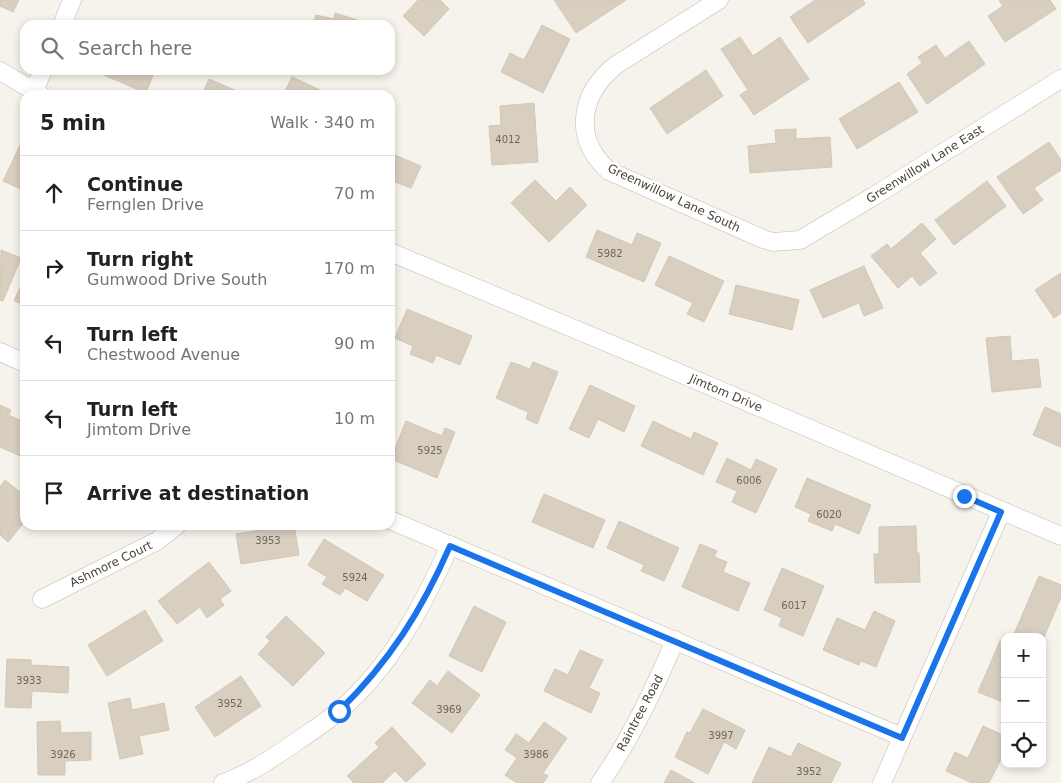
<!DOCTYPE html>
<meta charset="utf-8">
<style>
:root{--surface:#fff;--page:#f2f2f2;--text:#202124;--muted:#757577;--line:#e0e0e0}
body{margin:0;font-family:"DejaVu Sans",sans-serif;background:var(--page);color:var(--text)}
.controls{position:absolute;right:15px;bottom:15px;display:grid;overflow:hidden;border-radius:10px;box-shadow:0 2px 8px #0003}
.controls button{width:45px;height:45px;display:grid;place-items:center;padding:0;border:0;border-bottom:1px solid var(--line);background:var(--surface);color:var(--text);font:25px sans-serif}
.stop{position:absolute;width:15px;height:15px;margin:-11px;border:4px solid #1a73e8;border-radius:50%;background:#fff}
.stop.end{background:#1a73e8;border-color:#fff;box-shadow:0 1px 5px #0008}
.list{margin:0;padding:0;list-style:none}
h2{display:flex;justify-content:space-between;align-items:center;height:65px;margin:0;padding:0 20px;font-size:21px}
h2 small{font-size:16px;font-weight:400;color:var(--muted)}
.list li{display:grid;grid-template-columns:32px 1fr auto;gap:15px;align-items:center;box-sizing:border-box;height:75px;padding:0 20px;border-top:1px solid var(--line)}
.list b{display:block;font-size:19px;white-space:nowrap}
.list p{margin:0;font-size:16px;white-space:nowrap;color:var(--muted)}
.list em{font-size:16px;font-style:normal;color:var(--muted)}
.icon{flex:none;width:28px;height:28px;fill:none;stroke:currentColor;stroke-width:2;stroke-linecap:round;stroke-linejoin:round}
.map{position:relative;flex:none;width:1061px;height:783px;overflow:hidden}
.search{position:absolute;background:var(--surface);box-shadow:0 2px 8px #0003;left:20px;top:20px;width:375px;height:55px;display:flex;align-items:center;gap:12px;box-sizing:border-box;padding:0 18px;border-radius:15px;color:var(--muted);font-size:19px}
.panel{position:absolute;background:var(--surface);box-shadow:0 2px 8px #0003;left:20px;top:90px;width:375px;height:440px;border-radius:15px}
.map>svg:first-child{display:block}
.building{fill:#d8cfc1;stroke:#d3c7b4}
.lines{fill:none;stroke-linecap:round;stroke-linejoin:round}
.street-casing{stroke:#c2bbae;stroke-width:19}
.street{stroke:#fff;stroke-width:18}
.route{stroke:#1a73e8;stroke-width:6}
.labels{text-anchor:middle;dominant-baseline:central;stroke-width:5;stroke-linejoin:round;paint-order:stroke}
.number-label{font-size:10px;fill:#6e675b}
.street-label{font-size:12px;fill:#4b4439;stroke:#fff}
</style>
<div class="map">
<svg width="1061" height="783" viewBox="0 0 1061 783">
<rect width="100%" height="100%" fill="#f6f3ec"/>
<g class="building">
<polygon points="0,0 19,0 13,12 0,6"/>
<polygon points="418,0 440,0 449,9 424,36 403,16"/>
<polygon points="554,0 626,0 576,33"/>
<polygon points="815,0 863,0 865,4 808,43 790,17"/>
<polygon points="999,0 1050,0 1056,9 1005,42 988,16 1003,6"/>
<polygon points="335,13 373,25 313,25 316,15 334,19"/>
<polygon points="542,25 570,39 543,93 501,72 510,53 524,60"/>
<polygon points="740,37 753,56 780,37 809,79 754,115 740,95 748,90 721,49"/>
<polygon points="969,41 985,64 927,104 907,74 922,63 918,57 936,45 945,58"/>
<polygon points="106,70 155,70 146,93 104,75"/>
<polygon points="706,70 723,96 667,134 650,108"/>
<polygon points="292,77 331,95 283,95"/>
<polygon points="209,79 246,95 202,95"/>
<polygon points="899,82 918,112 857,149 839,119"/>
<polygon points="534,103 538,162 492,165 489,126 501,125 500,106"/>
<polygon points="796,129 796,139 830,137 832,167 750,173 748,146 776,143 775,130"/>
<polygon points="22,141 25,142 25,191 3,181"/>
<polygon points="1049,142 1061,160 1061,170 1034,188 1043,200 1023,214 997,177"/>
<polygon points="390,153 421,166 411,188 390,180"/>
<polygon points="535,180 556,201 570,187 587,205 549,242 511,203"/>
<polygon points="987,181 1006,206 954,245 935,220"/>
<polygon points="922,223 936,239 920,253 937,273 920,286 912,276 898,288 871,256 887,244 891,249"/>
<polygon points="597,230 632,245 637,233 661,243 644,282 586,257"/>
<polygon points="1,250 21,258 3,301 0,300"/>
<polygon points="669,256 724,281 704,322 687,314 693,303 655,285"/>
<polygon points="864,266 883,308 864,316 859,303 823,318 810,290"/>
<polygon points="1061,273 1061,313 1054,318 1035,290"/>
<polygon points="25,276 25,305 14,301"/>
<polygon points="736,285 799,300 792,330 729,314"/>
<polygon points="407,309 472,336 460,365 436,355 433,363 410,354 413,346 395,338"/>
<polygon points="1010,336 1012,361 1038,359 1041,387 992,392 986,338"/>
<polygon points="511,362 530,369 533,362 558,372 537,424 526,419 528,412 496,398"/>
<polygon points="590,385 635,406 624,432 598,419 589,438 569,429"/>
<polygon points="0,405 11,410 9,415 25,423 25,458 0,447"/>
<polygon points="1045,407 1061,414 1061,447 1033,435"/>
<polygon points="406,421 442,436 445,428 455,432 437,478 391,459"/>
<polygon points="653,421 691,439 694,432 718,443 703,475 641,446"/>
<polygon points="727,458 751,470 756,459 777,469 756,513 732,502 737,491 716,482"/>
<polygon points="807,478 871,505 859,534 835,524 832,531 808,521 811,514 795,507"/>
<polygon points="5,480 25,496 25,521 8,542 0,535 0,487"/>
<polygon points="544,494 605,520 593,548 532,522"/>
<polygon points="619,521 679,548 664,581 641,571 644,565 607,548"/>
<polygon points="294,525 299,555 241,564 236,534"/>
<polygon points="916,526 917,553 919,553 920,582 875,583 874,554 879,554 879,527"/>
<polygon points="324,539 384,575 367,601 345,588 340,595 322,584 327,577 308,565"/>
<polygon points="700,544 717,551 714,557 727,562 723,572 750,583 738,611 682,587"/>
<polygon points="209,562 231,591 220,599 224,605 207,618 200,607 177,624 158,601"/>
<polygon points="782,568 824,586 803,636 779,626 782,618 764,610"/>
<polygon points="1039,576 1061,585 1061,597 1042,642 1042,637 1021,637 1014,634"/>
<polygon points="474,606 506,622 482,672 449,656"/>
<polygon points="145,610 163,641 107,676 88,645"/>
<polygon points="874,611 895,621 876,667 861,661 859,665 823,650 837,618 865,630"/>
<polygon points="286,616 325,653 293,686 258,654 270,641 266,637"/>
<polygon points="1000,641 1005,643 1005,703 978,692"/>
<polygon points="580,650 603,660 589,688 600,693 591,713 544,691 555,669 568,675"/>
<polygon points="7,659 31,660 31,665 69,667 68,693 32,691 31,708 5,707"/>
<polygon points="448,671 480,695 452,733 412,703 430,680 437,686"/>
<polygon points="241,676 261,706 215,737 195,707"/>
<polygon points="130,698 132,710 164,703 169,730 139,736 143,754 120,759 108,703"/>
<polygon points="703,709 745,730 736,749 724,742 708,774 675,757 687,732 690,733"/>
<polygon points="60,721 61,733 91,732 91,760 65,761 65,775 38,775 37,722"/>
<polygon points="544,722 567,738 543,773 548,776 543,783 517,783 505,775 517,758 505,750 516,734 529,743"/>
<polygon points="983,726 1005,736 1005,751 989,783 972,783 946,771 955,752 968,758"/>
<polygon points="392,727 426,764 406,782 395,771 382,783 354,783 347,776 379,747 375,743"/>
<polygon points="798,743 841,763 831,783 752,783 769,747 791,757"/>
<polygon points="671,770 695,783 664,783"/>
</g>
<g class="lines">
<defs>
<g id="street">
<path d="M719,0l-103,65c-36,29 -44,73 -7,106l154,68 10,3 27,-2 74,-44 187,-117"/>
<polyline points="62,25 72,0"/>
<polyline points="0,71 41,95"/>
<polyline points="34,91 43,70"/>
<polyline points="390,252 656,363 1061,536"/>
<polyline points="0,352 25,363"/>
<polyline points="390,520 902,737"/>
<polyline points="42,599 157,541 177,525"/>
<path d="M223,783c26,-9 50,-25 73,-41 14,-10 29,-19 43,-31 51,-43 84,-105 111,-166"/>
<path d="M600,783c31,-44 54,-93 75,-143"/>
<polyline points="882,783 1001,512"/>
</g>
</defs>
<use href="#street" class="street-casing"/>
<use href="#street" class="street"/>
</g>
<g class="lines">
<path class="route" d="M339,711c51,-50 83,-101 111,-165l452,192 99,-226 -37,-16"/>
</g>
<g class="labels">
<g class="number-label">
<text x="508" y="139">4012</text>
<text x="610" y="253">5982</text>
<text x="430" y="450">5925</text>
<text x="749" y="480">6006</text>
<text x="829" y="514">6020</text>
<text x="268" y="540">3953</text>
<text x="355" y="577">5924</text>
<text x="794" y="605">6017</text>
<text x="29" y="680">3933</text>
<text x="230" y="703">3952</text>
<text x="449" y="709">3969</text>
<text x="721" y="735">3997</text>
<text x="63" y="754">3926</text>
<text x="536" y="754">3986</text>
<text x="809" y="771">3952</text>
</g>
<g class="street-label">
<text transform="translate(925 164) rotate(-32)">Greenwillow Lane East</text>
<text transform="translate(674 198) rotate(25)">Greenwillow Lane South</text>
<text transform="translate(726 393) rotate(23)">Jimtom Drive</text>
<text transform="translate(111 564) rotate(-26)">Ashmore Court</text>
<text transform="translate(640 713) rotate(-62)">Raintree Road</text>
</g>
</g>
</svg>
<div class="controls">
<button>+</button>
<button>−</button>
<button><svg class="icon" aria-label="locate" viewBox="0 0 24 24"><circle cx="12" cy="12" r="6"/><path d="M12 2v4M12 18v4M2 12h4M18 12h4"/></svg></button>
</div>
<div class="stop" style="left:339px;top:711px"></div>
<div class="stop end" style="left:964px;top:496px"></div>
<div class="search"><svg class="icon" aria-label="search" viewBox="0 0 24 24"><circle cx="10" cy="10" r="6"/><path d="M15 15l6 6"/></svg>Search here</div>
<section class="panel">
<h2>5 min<small>Walk · 340 m</small></h2>
<ul class="list">
<li><svg class="icon" aria-label="ahead" viewBox="0 0 24 24"><path d="M12 20V5M6 11l6-6 6 6"/></svg><div><b>Continue</b><p>Fernglen Drive</p></div><em>70 m</em></li>
<li><svg class="icon" aria-label="right" viewBox="0 0 24 24"><path d="M7 20v-9h11M14 6l5 5-5 5"/></svg><div><b>Turn right</b><p>Gumwood Drive South</p></div><em>170 m</em></li>
<li><svg class="icon" aria-label="left" viewBox="0 0 24 24"><path d="M17 20v-9H6M10 6l-5 5 5 5"/></svg><div><b>Turn left</b><p>Chestwood Avenue</p></div><em>90 m</em></li>
<li><svg class="icon" aria-label="left" viewBox="0 0 24 24"><path d="M17 20v-9H6M10 6l-5 5 5 5"/></svg><div><b>Turn left</b><p>Jimtom Drive</p></div><em>10 m</em></li>
<li><svg class="icon" aria-label="arrive" viewBox="0 0 24 24"><path d="M6 21V4h12l-3 4 3 4H6"/></svg><div><b>Arrive at destination</b></div></li>
</ul>
</section>
</div>
